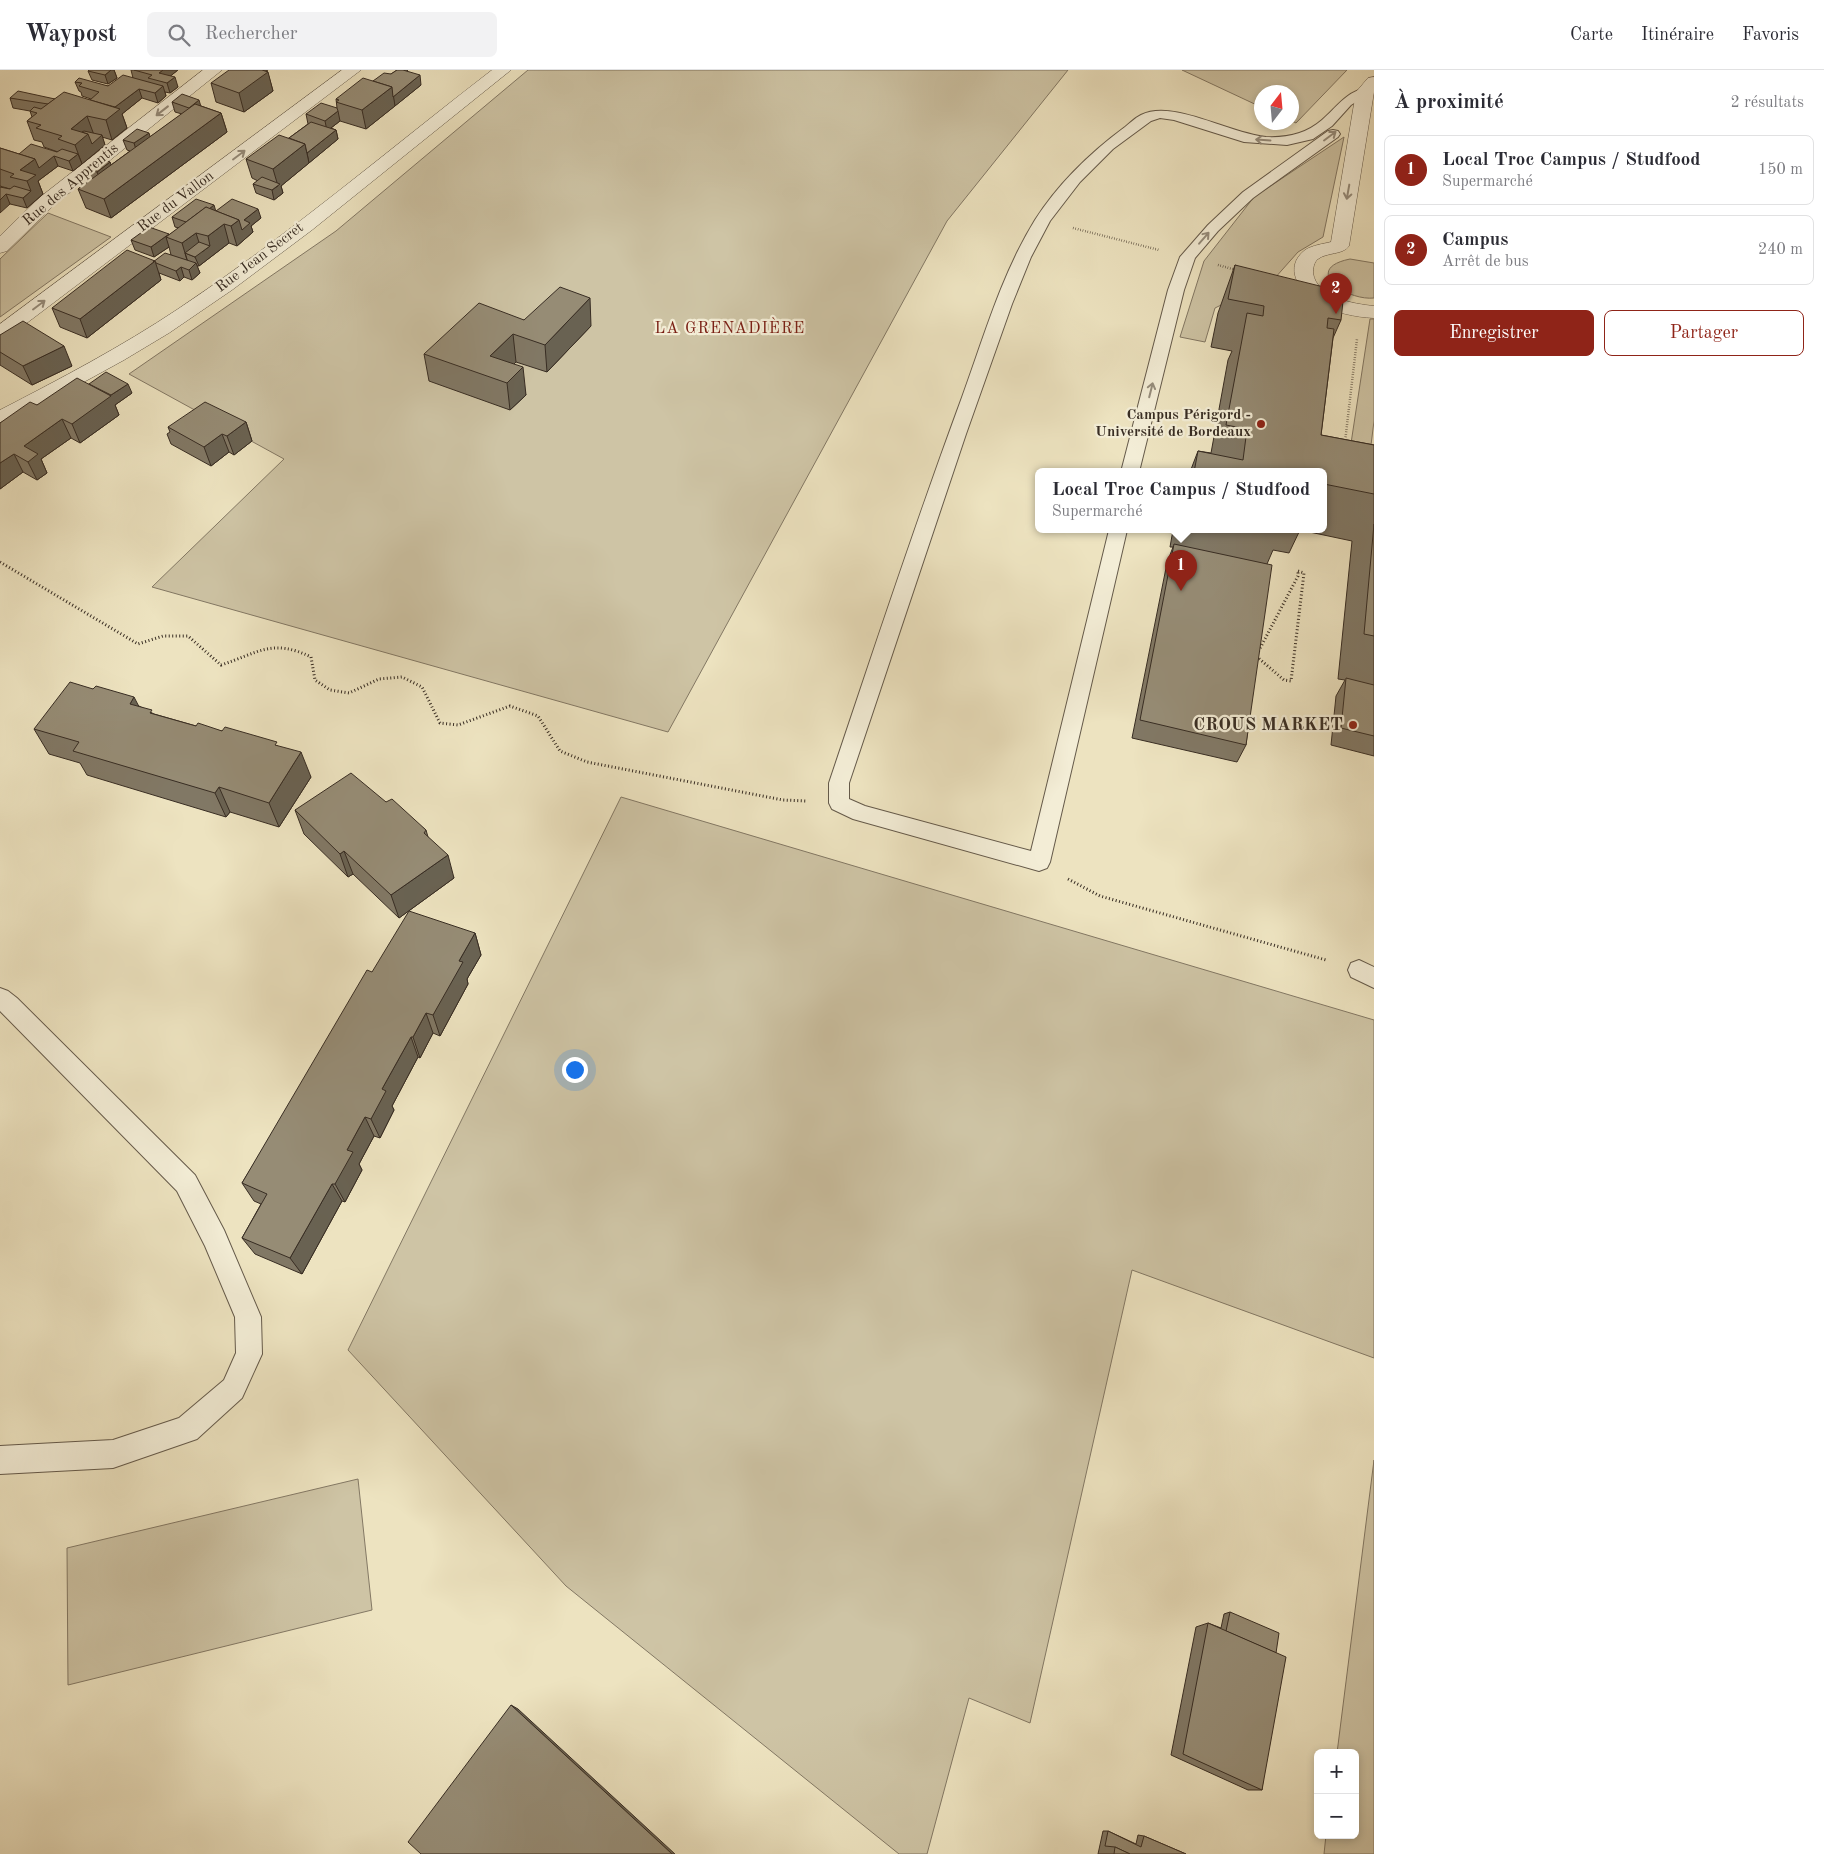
<!DOCTYPE html>
<html lang="fr">
<meta charset="utf-8">
<style>
:root{--surface:#fff;--page:#f2f2f3;--text:#2b2b33;--muted:#7c7c81;--line:#e1e1e2;--accent:#8f2418}
body{margin:0;font-family:"Old Standard TT",serif;background:var(--page);color:var(--text)}
.controls{position:absolute;right:15px;bottom:15px;display:grid;overflow:hidden;border-radius:8px;box-shadow:0 2px 8px #0003}
.controls button{width:45px;height:45px;display:grid;place-items:center;padding:0;border:0;border-bottom:1px solid var(--line);background:var(--surface);color:var(--text);font:25px sans-serif}
.compass{position:absolute;left:1254px;top:15px;width:45px;height:45px;border-radius:50%;background:var(--surface);box-shadow:0 2px 8px #0003;rotate:16deg}
.you{position:absolute;left:574px;top:999px;width:18px;height:18px;margin:-12px;border:4px solid #fff;border-radius:50%;background:#1a73e8;box-shadow:0 0 0 8px #1a73e833}
.badge{display:grid;place-items:center;width:32px;height:32px;border-radius:50%;background:var(--accent);color:#fff;font-size:16px;font-weight:700}
.pin{position:absolute;translate:-50% -41px;filter:drop-shadow(0 1px 2px #0008)}
.pin::after{content:'';position:absolute;top:26px;width:18px;height:15px;background:inherit;clip-path:polygon(0 0,100% 0,50% 100%)}
.popup{position:absolute;left:1035px;top:398px;width:292px;height:65px;box-sizing:border-box;display:grid;place-content:center;border-radius:8px;background:var(--surface);filter:drop-shadow(0 1px 4px #0005);font-size:16px;white-space:nowrap;color:var(--muted)}
.popup b{font-size:19px;color:var(--text)}
.popup::after{content:'';position:absolute;left:50%;top:100%;margin-left:-10px;border:10px solid transparent;border-top-color:var(--surface)}
.list{margin:0;padding:0;list-style:none}
h2{display:flex;justify-content:space-between;align-items:center;height:65px;margin:0;padding:0 20px;font-size:21px}
h2 small{font-size:16px;font-weight:400;color:var(--muted)}
.list li{display:grid;grid-template-columns:32px 1fr auto;gap:15px;align-items:center;box-sizing:border-box;height:70px;margin:0 10px 10px;padding:0 10px;border:1px solid var(--line);border-radius:8px}
.list b{display:block;font-size:19px;white-space:nowrap}
.list p{margin:0;font-size:16px;white-space:nowrap;color:var(--muted)}
.list em{font-size:16px;font-style:normal;color:var(--muted)}
.actions{display:flex;gap:10px;padding:15px 20px}
.actions a{flex:1;padding:11px 0;border:1px solid var(--accent);border-radius:8px;text-align:center;font-size:18px;color:var(--accent)}
.actions .main{background:var(--accent);color:#fff}
.icon{flex:none;width:28px;height:28px;fill:none;stroke:currentColor;stroke-width:2;stroke-linecap:round;stroke-linejoin:round}
.map{position:relative;flex:none;width:1374px;height:1784px;overflow:hidden}
header{display:flex;align-items:center;gap:30px;box-sizing:border-box;height:70px;padding:0 25px;background:var(--surface);border-bottom:1px solid var(--line)}
header strong{font-size:24px}
nav{display:flex;gap:28px;margin-inline-start:auto;font-size:18px}
.search{width:350px;height:45px;background:var(--page);display:flex;align-items:center;gap:12px;box-sizing:border-box;padding:0 18px;border-radius:8px;color:var(--muted);font-size:19px}
main{display:flex}
aside{flex:1;background:var(--surface)}
.map>svg:first-child{display:block}
.green{fill:#cec4a5;stroke:#837864}
.lines{fill:none;stroke-linecap:round;stroke-linejoin:round}
.service-casing{stroke:#655a4a;stroke-width:2}
.minor-casing{stroke:#655a4a;stroke-width:1}
.path-far1{stroke:#382d23;stroke-width:2.5;stroke-dasharray:0.5 2;stroke-linecap:butt}
.path{stroke:#382d23;stroke-width:3;stroke-dasharray:1 2.5;stroke-linecap:butt}
.service{fill:#f3edd6;fill-rule:evenodd}
.minor{fill:#f3edd6;fill-rule:evenodd}
.wall{fill:#817865;stroke:#382d23}
.shaded-wall{fill:#696252;stroke:#382d23}
.building{fill:#968c75;stroke:#382d23}
.oneway{stroke:#968d7c}
.poi-dot{fill:#8f2418;stroke:#f3edd6;stroke-width:2}
.labels{text-anchor:middle;dominant-baseline:central;stroke-width:4.5;stroke-linejoin:round;paint-order:stroke}
.far-street-label{font-size:15px;fill:#382d23;stroke:#f3edd6}
.far-poi-label{font-size:15px;font-weight:bold;fill:#382d23;stroke:#f3edd6;text-anchor:end}
.far-quarter-label{font-size:16px;letter-spacing:1px;fill:#7a1f14;stroke:#f3edd6}
.poi-label{font-size:18px;font-weight:bold;fill:#382d23;stroke:#f3edd6;text-anchor:end}
</style>
<header>
<strong>Waypost</strong>
<div class="search"><svg class="icon" aria-label="search" viewBox="0 0 24 24"><circle cx="10" cy="10" r="6"/><path d="M15 15l6 6"/></svg>Rechercher</div>
<nav><a>Carte</a><a>Itinéraire</a><a>Favoris</a></nav>
</header>
<main>
<div class="map">
<svg width="1374" height="1784" viewBox="0 0 1374 1784">
<rect width="100%" height="100%" fill="#ede3c0"/>
<filter id="stains"><feTurbulence type="fractalNoise" baseFrequency=".004" numOctaves="4"/><feColorMatrix values="0 0 0 0 .2 0 0 0 0 .09 0 0 0 0 .02 0 0 0 .5 -.17"/></filter>
<radialGradient id="worn" r=".72"><stop offset=".6" stop-color="#630" stop-opacity="0"/><stop offset="1" stop-color="#630" stop-opacity=".3"/></radialGradient>
<g class="green">
<polygon points="528,0 1068,0 947,151 668,662 152,517 284,389 129,304 336,161"/>
<polygon points="1182,0 1347,0 1296,53 1292,51 1292,22 1262,22 1261,37"/>
<polygon points="1344,67 1323,167 1298,182 1274,209 1215,238 1205,272 1180,267 1204,191 1254,127"/>
<polygon points="48,143 111,167 0,247 0,189"/>
<path d="M1350,189l24,4v35c-28,3 -73,-29 -24,-39z"/>
<polygon points="1370,249 1374,249 1374,351 1365,423 1344,419"/>
<polygon points="621,727 1374,950 1374,1288 1132,1200 1030,1653 969,1628 927,1784 899,1784 566,1516 348,1280"/>
<polygon points="1374,1390 1374,1784 1324,1784 1326,1765 1355,1765 1355,1683 1337,1683"/>
<polygon points="358,1409 372,1540 68,1615 67,1478"/>
</g>
<g class="lines">
<defs>
<g id="service">
<path d="M1365,18l7,4 -21,13 -19,21 -19,13 -26,6 -43,-3 -70,-22 -14,-2 -9,3 -38,28 -33,33 -30,39 -19,36 -19,47 -46,130 -117,349v16l16,7 166,45 78,-321h18l-77,332 -3,6 -8,3 -186,-52 -21,-10 -3,-6v-20c43,-128 85,-256 132,-383 22,-60 40,-125 74,-180 23,-36 56,-68 90,-93 5,-4 10,-9 16,-12 32,-16 89,19 125,22 21,1 40,-3 56,-17 15,-13 23,-27 43,-32z"/>
<polygon points="1333,60 1338,61 1340,64 1338,67 1253,128 1218,161 1195,188 1184,220 1139,402 1121,402 1168,220 1180,187 1208,155 1243,122 1328,61"/>
<polygon points="1359,890 1374,897 1374,918 1351,907 1348,900 1351,893"/>
<polygon points="0,918 8,921 17,928 195,1105 224,1160 261,1247 262,1284 242,1328 197,1369 113,1398 0,1404 0,1376 113,1370 179,1348 224,1310 236,1283 235,1247 205,1176 177,1121 0,941"/>
</g>
<g id="minor">
<polygon points="203,0 222,0 53,136 7,181 0,183 0,166 39,128"/>
<polygon points="342,0 361,0 7,268 0,270 0,254"/>
<path d="M492,0h19l-199,160 -80,60 -63,43 -45,27 -93,51 -31,15v-16c60,-31 121,-63 178,-101 110,-73 210,-159 314,-239z"/>
<path d="M1374,7v15l-25,154c-6,9 -22,6 -31,13 -4,3 -5,9 -5,14 4,25 41,31 61,33v12c-19,-1 -39,-5 -56,-15 -19,-11 -35,-36 -13,-53 8,-5 18,-6 26,-8l25,-150 12,-14z"/>
</g>
</defs>
<use href="#service" class="service-casing"/>
<use href="#minor" class="minor-casing"/>
<g class="path-far1">
<polyline points="1073,158 1159,180"/>
<polyline points="1218,195 1236,200"/>
<polyline points="1345,372 1357,269"/>
</g>
<g class="path">
<path d="M0,492l138,82 25,-8h25l33,29c37,-12 51,-27 90,-8l4,23 15,10 19,3 30,-14 23,-2 20,10 18,36 18,2 52,-19 28,10 22,35 27,11 196,38 23,1"/>
<polygon points="1298,501 1304,503 1291,611 1284,610 1256,586 1298,506"/>
<polyline points="1068,809 1100,826 1326,890"/>
</g>
<use href="#service" class="service"/>
<use href="#minor" class="minor"/>
</g>
<g class="wall">
<polygon points="89,0 114,0 117,8 108,14 92,10 88,1"/>
<polygon points="131,0 178,0 170,6 178,17 170,23 165,22 166,26 158,33 142,28 122,44 127,58 112,70 102,67 105,75 73,101 58,96 38,111 43,124 27,138 10,134 0,117 10,119 0,116 0,78 19,84 58,82 44,77 42,72 34,70 27,51 32,47 30,41 13,38 10,28 90,30 91,29 82,26 81,22 79,21 75,12 108,16 133,8"/>
<polygon points="267,0 273,21 244,42 216,32 211,13"/>
<polygon points="397,0 408,0 407,1 421,15 366,59 340,51 331,58 336,60 338,69 281,116 283,123 274,130 256,123 253,114 258,111 252,108 246,89 289,68 308,54 306,44 337,38 336,29 373,11 391,4"/>
<polygon points="172,32 201,36 221,43 227,62 111,148 86,138 78,119 91,109 90,109 87,99 110,92 111,95 130,81 127,80 123,70 150,67 182,44 175,42"/>
<polygon points="216,141 261,148 251,156 253,162 237,176 229,173 199,196 197,196 200,203 192,210 184,207 180,211 159,203 161,210 87,268 60,257 52,238 155,191 171,185 169,177 154,187 135,180 131,170 169,165 179,158 175,157 172,147"/>
<polygon points="1235,195 1341,250 1333,268 1321,365 1374,375 1374,686 1331,675 1336,626 1345,610 1338,609 1352,471 1300,460 1289,483 1273,480 1267,494 1246,675 1237,692 1132,668 1167,493 1173,477 1170,477 1173,460 1324,460 1324,402 1190,402 1198,381 1211,383 1228,290 1232,281 1211,277 1218,243"/>
<polygon points="524,250 591,256 547,302 516,292 514,294 526,325 510,340 429,311 424,284"/>
<polygon points="0,265 72,296 32,315 0,295"/>
<polygon points="89,314 132,323 115,335 119,345 80,373 71,368 41,389 47,403 37,410 23,402 0,419 0,353 37,335"/>
<polygon points="246,352 252,371 234,385 229,382 211,396 171,374 167,364 170,362 168,357"/>
<polygon points="93,619 139,636 154,644 196,656 222,661 278,676 311,707 279,757 230,742 226,747 87,705 80,693 49,684 34,659"/>
<polygon points="386,732 426,760 428,767 454,808 399,848 353,804 348,807 304,764 295,740"/>
<polygon points="475,863 481,885 467,909 468,914 440,966 433,963 420,988 418,987 392,1036 394,1040 380,1068 374,1066 359,1094 362,1100 345,1132 342,1131 302,1204 255,1184 242,1168 261,1134 254,1131 242,1113 372,902"/>
<polygon points="1230,1542 1276,1583 1262,1720 1248,1720 1171,1685 1196,1557 1208,1553 1221,1558 1224,1544"/>
<polygon points="1103,1761 1108,1761 1136,1774 1138,1765 1144,1766 1186,1784 1098,1784"/>
</g>
<g class="shaded-wall">
<polygon points="111,0 114,0 117,8 108,14 105,5"/>
<polygon points="163,0 178,0 163,12 159,3"/>
<polygon points="255,0 267,0 267,3 268,2 273,21 244,42 239,23"/>
<polygon points="420,5 421,15 395,36 393,27"/>
<polygon points="175,7 178,17 170,23 167,13"/>
<polygon points="163,16 166,26 158,33 155,23"/>
<polygon points="392,17 395,36 366,59 362,40"/>
<polygon points="139,19 142,28 122,44 127,58 112,70 106,50 111,40"/>
<polygon points="199,30 202,40 189,38"/>
<polygon points="338,41 340,51 327,61 325,51"/>
<polygon points="221,43 227,62 111,148 104,129"/>
<polygon points="87,46 94,65 102,65 105,75 82,94 75,75 71,59"/>
<polygon points="336,60 338,69 309,93 307,83"/>
<polygon points="149,63 152,73 137,83 134,73"/>
<polygon points="305,74 309,93 281,116 283,123 274,130 272,120 278,116 273,99"/>
<polygon points="78,84 82,94 73,101 69,91"/>
<polygon points="54,86 58,96 38,111 43,124 27,138 23,128 31,121 27,111 20,100 35,89"/>
<polygon points="110,92 114,102 101,112 97,102"/>
<polygon points="6,124 10,134 0,143 0,130"/>
<polygon points="214,135 217,145 190,153"/>
<polygon points="258,139 261,148 251,156 253,162 237,176 231,156 239,150 244,150"/>
<polygon points="224,154 229,173 199,196 195,187 185,183 188,193 182,173 196,163 202,182 210,176 208,166"/>
<polygon points="169,164 166,167 169,177 154,187 151,177"/>
<polygon points="155,191 161,210 87,268 80,249"/>
<polygon points="196,193 200,203 192,210 189,200"/>
<polygon points="181,197 184,207 180,211 176,201"/>
<polygon points="590,228 591,256 547,302 545,275"/>
<polygon points="513,264 516,292 498,310 490,286"/>
<polygon points="64,276 72,296 32,315 23,296"/>
<polygon points="523,297 526,325 510,340 507,313"/>
<polygon points="128,314 132,323 115,335 119,345 80,373 72,354 105,329"/>
<polygon points="62,349 71,368 41,389 47,403 37,410 28,392 24,376"/>
<polygon points="246,352 252,371 234,385 227,366"/>
<polygon points="222,364 229,382 211,396 204,377"/>
<polygon points="14,384 23,402 0,419 0,393"/>
<polygon points="134,627 147,652 130,634"/>
<polygon points="301,682 311,707 279,757 269,733"/>
<polygon points="219,717 230,742 226,747 215,723"/>
<polygon points="344,781 353,804 348,807 340,784"/>
<polygon points="448,785 454,808 399,848 391,825"/>
<polygon points="475,863 481,885 467,909 468,914 440,966 433,945 459,891"/>
<polygon points="426,943 433,963 420,988 413,967"/>
<polygon points="411,967 418,987 392,1036 394,1040 380,1068 371,1049 382,1019"/>
<polygon points="365,1047 374,1066 359,1094 362,1100 345,1132 335,1114 347,1080"/>
<polygon points="332,1114 342,1131 302,1204 290,1188"/>
<polygon points="511,1635 518,1639 675,1784 672,1784"/>
</g>
<g class="building">
<polygon points="89,0 111,0 105,5 88,1"/>
<polygon points="134,0 163,0 159,3 175,7 167,13 148,8 152,5"/>
<polygon points="229,0 262,0 268,2 239,23 211,13"/>
<polygon points="397,0 403,0 420,5 393,27 392,17 373,11 384,3 391,4"/>
<polygon points="123,5 163,16 155,23 139,19 115,37 90,30 99,22 79,16 82,13 75,12 79,8 108,16"/>
<polygon points="363,8 392,17 362,40 336,32 339,30 336,29"/>
<polygon points="18,21 55,29 48,34 10,28"/>
<polygon points="64,22 120,39 106,50 87,46 71,59 88,64 75,75 58,69 62,66 36,58 41,55 27,51 37,43 30,41 34,37 41,39"/>
<polygon points="182,24 199,30 189,38 172,32"/>
<polygon points="321,33 337,38 338,41 325,51 306,44"/>
<polygon points="195,34 221,43 104,129 78,119"/>
<polygon points="311,52 336,60 307,83 305,74 289,68"/>
<polygon points="137,59 149,63 134,73 123,70"/>
<polygon points="84,61 102,65 92,74 88,64 82,62"/>
<polygon points="279,65 305,74 273,99 246,89"/>
<polygon points="31,74 57,82 62,79 78,84 69,91 54,86 39,98 35,89 19,84"/>
<polygon points="0,78 35,89 20,100 36,105 27,111 10,107 14,104 0,99"/>
<polygon points="101,88 110,92 97,102 87,99"/>
<polygon points="262,107 280,114 272,120 253,114"/>
<polygon points="14,116 31,121 23,128 6,124 0,130 0,117 10,119"/>
<polygon points="196,129 214,135 209,139 206,137 186,152 172,147"/>
<polygon points="232,129 258,139 244,150 250,153 242,160 239,150 216,141"/>
<polygon points="206,137 239,150 231,156 224,154 208,166 196,163 182,173 166,167"/>
<polygon points="149,157 169,164 151,177 131,170"/>
<polygon points="199,172 210,176 195,187 185,183"/>
<polygon points="127,180 155,191 80,249 52,238"/>
<polygon points="165,183 196,193 189,200 181,197 176,201 156,193 155,191 153,192"/>
<polygon points="1235,195 1344,222 1341,250 1328,248 1327,258 1334,259 1321,365 1374,375 1374,424 1324,414 1324,402 1194,402 1198,381 1243,390 1247,359 1226,355 1247,243 1263,246 1264,236 1228,229"/>
<polygon points="560,217 590,228 545,275 513,264 490,286 523,297 507,313 424,284 479,233 524,250"/>
<polygon points="23,251 64,276 23,296 0,282 0,265"/>
<polygon points="106,302 128,314 111,325 89,314"/>
<polygon points="77,308 111,326 72,354 62,349 24,376 38,384 28,392 14,384 0,393 0,353 30,332 37,335"/>
<polygon points="205,332 246,352 227,366 222,364 204,377 168,357"/>
<polygon points="1374,454 1374,566 1364,564"/>
<polygon points="1174,474 1272,495 1246,675 1140,650"/>
<polygon points="1346,608 1374,615 1374,666 1341,658"/>
<polygon points="70,612 93,619 96,616 134,627 130,634 152,640 150,643 196,656 198,653 222,661 225,657 277,672 275,675 301,682 269,733 219,717 215,723 73,681 79,672 34,659"/>
<polygon points="351,703 386,732 392,729 426,760 424,763 448,785 391,825 344,781 340,784 295,740"/>
<polygon points="409,841 475,863 459,891 463,892 433,945 426,943 413,967 411,967 382,1019 386,1021 371,1049 365,1047 347,1080 353,1082 335,1114 332,1114 290,1188 242,1168 267,1124 242,1113 367,900 372,902"/>
<polygon points="1230,1542 1279,1563 1276,1583 1226,1561"/>
<polygon points="1208,1553 1286,1587 1262,1720 1183,1684"/>
<polygon points="511,1635 672,1784 421,1784 408,1772"/>
<polygon points="1108,1761 1141,1777 1144,1766 1186,1784 1130,1784 1115,1777 1105,1776"/>
<polygon points="1115,1777 1130,1784 1114,1784"/>
</g>
<defs><path id="oneway-shaft" d="M-6 0H5M1.5-3L5.5 0L1.5 3" fill="none" stroke-width="1.6" stroke-linecap="round" stroke-linejoin="round" transform="scale(1.25)"/></defs>
<g class="oneway">
<use href="#oneway-shaft" transform="translate(162 41) rotate(142)"/>
<use href="#oneway-shaft" transform="translate(1330 66) rotate(-37)"/>
<use href="#oneway-shaft" transform="translate(1263 70) rotate(-176)"/>
<use href="#oneway-shaft" transform="translate(239 85) rotate(-37)"/>
<use href="#oneway-shaft" transform="translate(1348 122) rotate(100)"/>
<use href="#oneway-shaft" transform="translate(1204 168) rotate(-49)"/>
<use href="#oneway-shaft" transform="translate(39 235) rotate(-37)"/>
<use href="#oneway-shaft" transform="translate(1151 320) rotate(-76)"/>
</g>
<g class="poi-dot">
<circle cx="1261" cy="354" r="5"/>
<circle cx="1353" cy="655" r="5"/>
</g>
<g class="labels">
<g class="far-street-label">
<text transform="translate(71 115) rotate(-40)">Rue des Apprentis</text>
<text transform="translate(176 132) rotate(-37)">Rue du Vallon</text>
<text transform="translate(260 188) rotate(-37)">Rue Jean Secret</text>
</g>
<g class="far-poi-label">
<text x="1251" y="345">Campus Périgord -<tspan x="1251" dy="17">Université de Bordeaux</tspan></text>
</g>
<g class="far-quarter-label">
<text x="730" y="259">LA GRENADIÈRE</text>
</g>
<g class="poi-label">
<text x="1343" y="655">CROUS MARKET</text>
</g>
</g>
<rect width="100%" height="100%" filter="url(#stains)"/>
<rect width="100%" height="100%" fill="url(#worn)"/>
</svg>
<div class="controls">
<button>+</button>
<button>−</button>
</div>
<svg class="compass" viewBox="-18 -18 36 36"><path d="M0-13l5 13h-10z" fill="#e53935"/><path d="M0 13l5-13h-10z" fill="#7c7c81"/></svg>
<div class="you"></div>
<div class="pin badge" style="left:1181px;top:521px">1</div>
<div class="popup"><b>Local Troc Campus / Studfood</b>Supermarché</div>
<div class="pin badge" style="left:1336px;top:244px">2</div>
</div>
<aside>
<h2>À proximité<small>2 résultats</small></h2>
<ul class="list">
<li><span class="badge">1</span><div><b>Local Troc Campus / Studfood</b><p>Supermarché</p></div><em>150 m</em></li>
<li><span class="badge">2</span><div><b>Campus</b><p>Arrêt de bus</p></div><em>240 m</em></li>
</ul>
<div class="actions"><a class="main">Enregistrer</a><a>Partager</a></div>
</aside>
</main>
